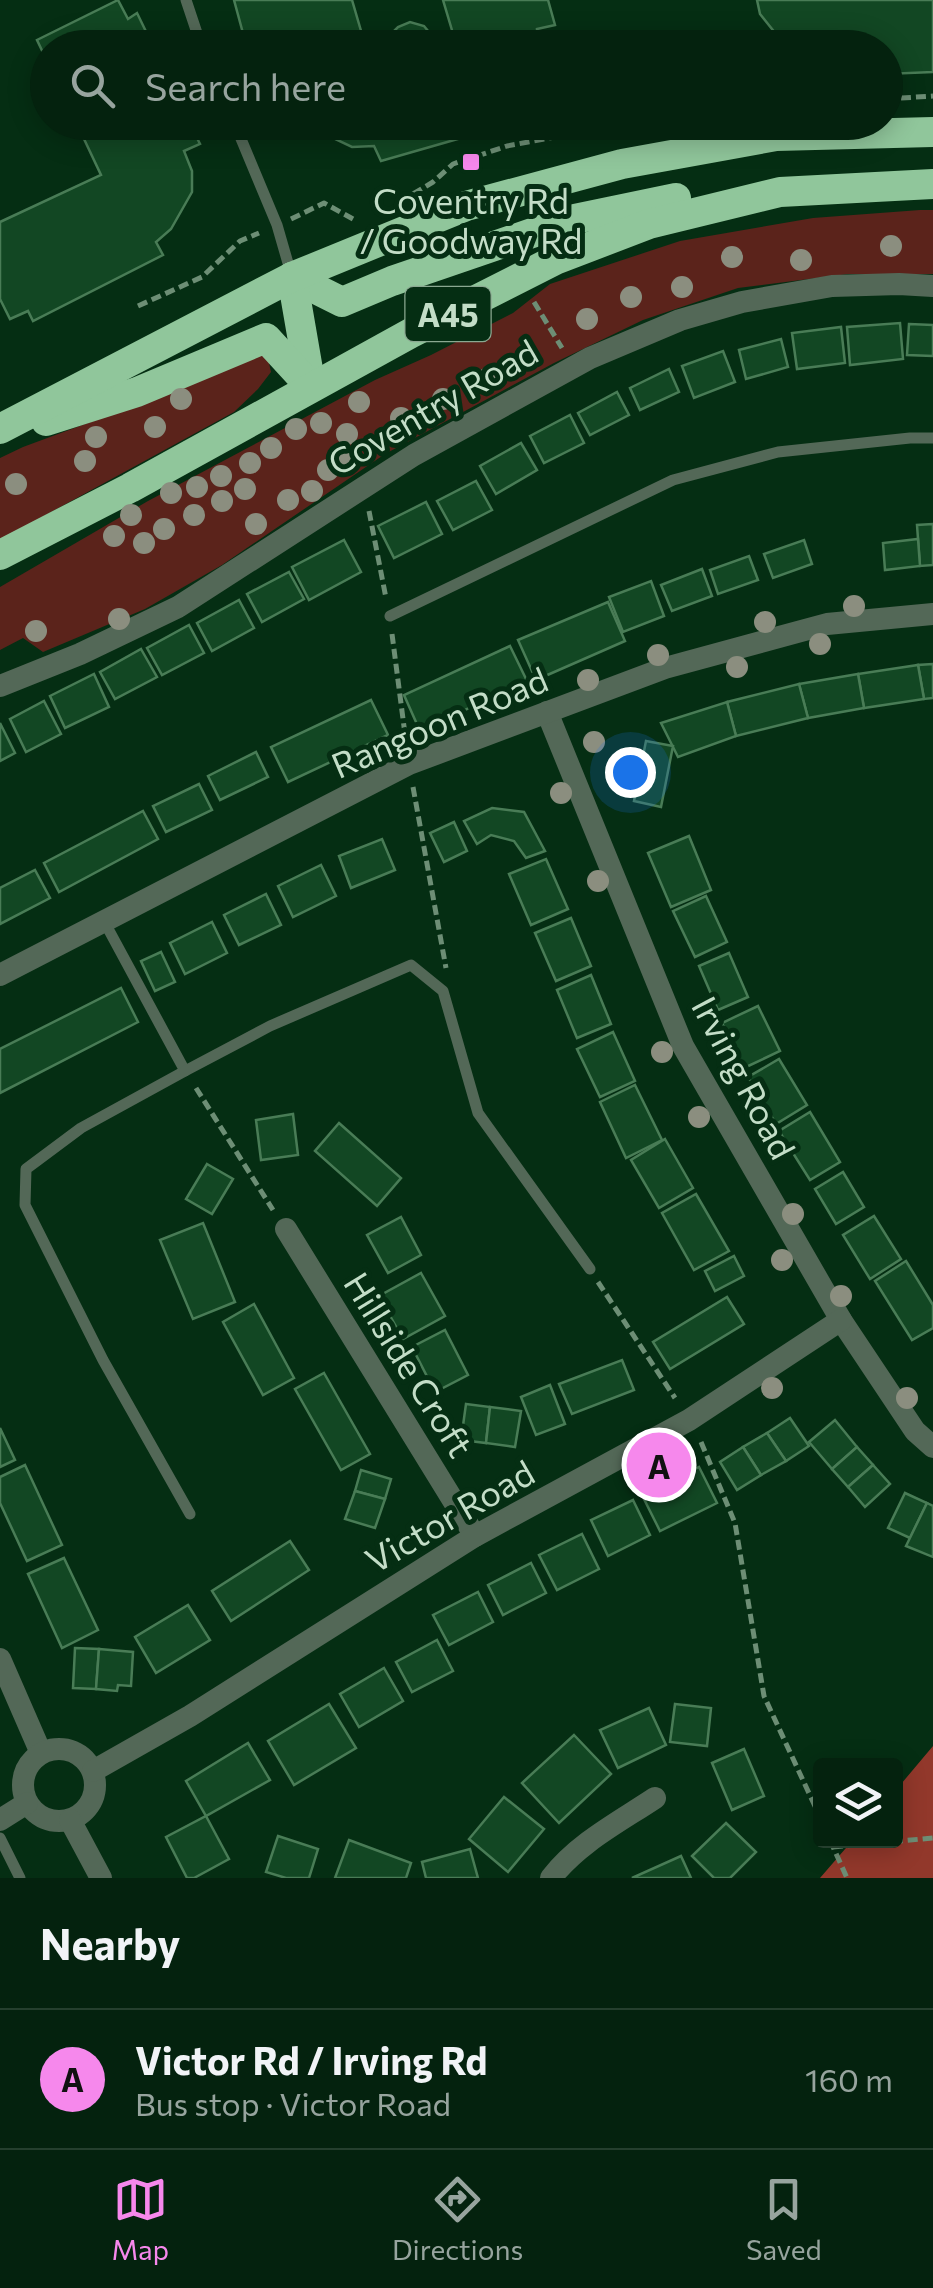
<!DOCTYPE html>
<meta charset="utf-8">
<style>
:root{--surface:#04220e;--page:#122f1c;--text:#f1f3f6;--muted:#97a49e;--line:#253f2e;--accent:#f688ec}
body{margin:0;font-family:Commissioner,sans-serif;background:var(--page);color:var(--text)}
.controls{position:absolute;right:30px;bottom:30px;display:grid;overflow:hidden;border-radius:10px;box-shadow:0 5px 25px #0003}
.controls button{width:90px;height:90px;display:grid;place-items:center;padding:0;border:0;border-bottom:2px solid var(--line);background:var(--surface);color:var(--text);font:50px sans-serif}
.you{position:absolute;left:630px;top:772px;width:35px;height:35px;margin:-25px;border:8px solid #fff;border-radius:50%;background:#1a73e8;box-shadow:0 0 0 15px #1a73e833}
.badge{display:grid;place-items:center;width:65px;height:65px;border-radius:50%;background:var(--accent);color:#111;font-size:32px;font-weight:700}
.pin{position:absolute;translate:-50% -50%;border:5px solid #fff;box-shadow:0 2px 10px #0006}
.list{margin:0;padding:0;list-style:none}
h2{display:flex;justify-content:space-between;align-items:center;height:130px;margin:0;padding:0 40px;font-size:42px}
h2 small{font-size:32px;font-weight:400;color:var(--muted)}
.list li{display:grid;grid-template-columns:65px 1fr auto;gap:30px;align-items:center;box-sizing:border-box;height:140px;padding:0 40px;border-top:2px solid var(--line)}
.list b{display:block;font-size:38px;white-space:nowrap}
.list p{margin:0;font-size:32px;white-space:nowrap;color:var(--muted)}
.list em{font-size:32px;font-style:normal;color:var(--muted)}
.icon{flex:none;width:55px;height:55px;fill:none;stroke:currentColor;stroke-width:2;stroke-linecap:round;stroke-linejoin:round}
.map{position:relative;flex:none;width:933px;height:1878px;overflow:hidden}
.search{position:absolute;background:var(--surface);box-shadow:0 5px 25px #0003;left:30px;right:30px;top:30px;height:110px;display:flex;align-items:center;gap:25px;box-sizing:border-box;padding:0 35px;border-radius:55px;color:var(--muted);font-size:38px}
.sheet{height:270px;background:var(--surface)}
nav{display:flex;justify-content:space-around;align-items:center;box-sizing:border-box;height:140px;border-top:2px solid var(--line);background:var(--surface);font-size:28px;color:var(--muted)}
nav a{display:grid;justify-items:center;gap:5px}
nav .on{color:var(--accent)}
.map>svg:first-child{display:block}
.green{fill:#5b231b}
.forest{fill:#92382b}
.building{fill:#124723;stroke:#497c56;stroke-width:2.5}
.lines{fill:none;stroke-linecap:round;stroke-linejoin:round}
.path{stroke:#6d8e75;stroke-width:5;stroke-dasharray:10 5;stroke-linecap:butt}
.lane{stroke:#536857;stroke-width:11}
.street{stroke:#536857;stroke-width:22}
.highway{stroke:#90c69b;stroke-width:30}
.tree{fill:#8b8e7f}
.poi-dot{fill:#f688ec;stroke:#052e13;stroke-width:4}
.labels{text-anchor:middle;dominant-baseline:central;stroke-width:10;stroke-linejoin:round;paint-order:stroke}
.shield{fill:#052e13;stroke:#8aa891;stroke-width:2.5}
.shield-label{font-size:32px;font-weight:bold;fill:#c3ddc7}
.poi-label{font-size:35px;fill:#c3ddc7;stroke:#052e13}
.street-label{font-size:35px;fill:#c3ddc7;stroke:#052e13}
</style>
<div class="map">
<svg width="933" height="1878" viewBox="0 0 933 1878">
<rect width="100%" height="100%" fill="#052e13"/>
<g class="green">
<polygon points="920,210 933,210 933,274 848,274 738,288 643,320 554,363 385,454 222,565 145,609 43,652 23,638 0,650 0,587 148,501 375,380 431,355 513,313 550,284 680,241 813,218"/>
<polygon points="267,354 271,372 258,389 234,412 0,540 0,458 23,447 150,400 234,361"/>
</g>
<polygon class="forest" points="933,1746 933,1878 820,1878 852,1841 896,1840 896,1790"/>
<g class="building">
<polygon points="118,0 128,19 137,13 154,48 48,48 48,63 37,40"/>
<polygon points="234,0 352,0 366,48 247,48"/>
<polygon points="443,0 548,0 555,25 537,29 538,48 384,48 389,36 398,27 410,22 424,26 438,43 454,37"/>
<polygon points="757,0 933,0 933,72 886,74 886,48 790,48 784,44 760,14"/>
<polygon points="76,122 189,122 200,144 184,151 192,171 192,192 171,229 156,242 163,255 33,321 28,311 10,319 0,299 0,222 101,175"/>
<polygon points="312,122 495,122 496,128 381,161 374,146 352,147 335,139"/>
<polygon points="900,323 903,359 850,365 847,327"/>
<polygon points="909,324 933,325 933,356 907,355"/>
<polygon points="841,327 845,363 797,369 792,333"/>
<polygon points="781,339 788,367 746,379 739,350"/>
<polygon points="723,351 735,382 694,398 682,366"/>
<polygon points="669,369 679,392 640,410 630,388"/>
<polygon points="617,392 629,415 590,435 578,413"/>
<polygon points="570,415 584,443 544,463 530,436"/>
<polygon points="521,443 537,470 496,494 480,466"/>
<polygon points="476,481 492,510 453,530 437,501"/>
<polygon points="426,502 442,534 394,558 378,526"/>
<polygon points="933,524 933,565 920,566 917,525"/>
<polygon points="918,539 920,566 885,570 883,543"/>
<polygon points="344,540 361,572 309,600 292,567"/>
<polygon points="804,540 812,564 773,578 764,554"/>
<polygon points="749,556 758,580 718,594 710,570"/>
<polygon points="702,569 712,596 672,611 661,585"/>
<polygon points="289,572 304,599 262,622 247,594"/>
<polygon points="651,581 664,616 623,632 609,597"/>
<polygon points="239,600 254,628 212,651 197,623"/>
<polygon points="608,602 625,641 536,680 518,640"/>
<polygon points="189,625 204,653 162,675 147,648"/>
<polygon points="510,646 527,681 420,731 404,695"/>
<polygon points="141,649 157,677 115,699 100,672"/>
<polygon points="933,664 933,698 924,699 918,665"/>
<polygon points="918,665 924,699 864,708 858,674"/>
<polygon points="94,674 109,707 65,728 50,696"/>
<polygon points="858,674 864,708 808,718 799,684"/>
<polygon points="799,684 808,718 736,736 727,702"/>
<polygon points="371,700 388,735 288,782 271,747"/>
<polygon points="44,701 61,734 26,752 10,719"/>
<polygon points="727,702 736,736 678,757 661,723"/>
<polygon points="0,723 15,753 0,761"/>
<polygon points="646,741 673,746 661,807 634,801"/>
<polygon points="256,752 268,777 220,800 208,776"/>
<polygon points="199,784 212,810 166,832 153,806"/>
<polygon points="492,808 524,812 545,851 526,858 514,841 491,835 477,844 464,821"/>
<polygon points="143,811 158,839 59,892 44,863"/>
<polygon points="454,822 467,851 444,862 430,833"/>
<polygon points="689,836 711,890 671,907 648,853"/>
<polygon points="382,839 395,870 351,888 339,856"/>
<polygon points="546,859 568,909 531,925 509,874"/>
<polygon points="321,865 336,896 293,917 278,886"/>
<polygon points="35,870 50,898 0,924 0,888"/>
<polygon points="266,894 281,925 239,945 224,915"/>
<polygon points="706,896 727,942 695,957 673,911"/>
<polygon points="571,918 591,966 556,981 535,933"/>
<polygon points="212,922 227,953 185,974 170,943"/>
<polygon points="161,952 175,982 155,991 141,961"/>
<polygon points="729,953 748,997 718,1010 699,966"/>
<polygon points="591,975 611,1024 577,1038 557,990"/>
<polygon points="121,988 138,1022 0,1093 0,1049"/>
<polygon points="758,1006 780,1051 744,1068 722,1023"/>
<polygon points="613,1032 635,1081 600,1097 577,1049"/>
<polygon points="779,1059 807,1105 776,1124 748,1077"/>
<polygon points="635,1085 662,1140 626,1158 600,1102"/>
<polygon points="810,1112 840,1162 810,1180 779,1131"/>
<polygon points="293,1114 298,1155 261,1160 256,1120"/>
<polygon points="339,1123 401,1178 377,1206 315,1151"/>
<polygon points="665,1139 693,1188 659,1208 631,1160"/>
<polygon points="207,1164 233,1179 212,1214 186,1199"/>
<polygon points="843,1172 864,1207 836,1224 815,1189"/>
<polygon points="696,1194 729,1251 694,1270 662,1213"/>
<polygon points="874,1216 901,1259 870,1279 843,1235"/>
<polygon points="401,1217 421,1255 388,1273 367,1235"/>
<polygon points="203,1223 235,1302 193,1319 160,1240"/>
<polygon points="734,1256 744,1276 715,1291 705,1271"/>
<polygon points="906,1261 933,1305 933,1328 912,1340 875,1281"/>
<polygon points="421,1273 445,1316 403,1339 379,1296"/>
<polygon points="727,1297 744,1324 670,1369 653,1342"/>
<polygon points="254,1304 294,1378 263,1395 223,1322"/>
<polygon points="445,1330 468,1375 435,1392 412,1347"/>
<polygon points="622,1360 634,1390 572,1414 559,1384"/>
<polygon points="324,1373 370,1454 341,1470 295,1389"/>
<polygon points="550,1385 565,1424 536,1435 521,1397"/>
<polygon points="466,1404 490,1407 486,1443 461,1440"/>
<polygon points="490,1407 521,1411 515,1447 486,1443"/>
<polygon points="790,1418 809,1446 786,1461 767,1433"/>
<polygon points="835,1420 857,1447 832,1469 809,1442"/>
<polygon points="0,1428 15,1460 0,1467"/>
<polygon points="767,1433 786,1461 761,1475 743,1447"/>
<polygon points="743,1447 761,1475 737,1490 720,1462"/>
<polygon points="857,1447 873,1465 848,1487 832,1469"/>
<polygon points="25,1465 62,1545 27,1561 0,1503 0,1477"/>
<polygon points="873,1465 890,1484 865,1507 848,1487"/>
<polygon points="699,1467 717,1503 660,1531 642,1495"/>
<polygon points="361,1470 391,1479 385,1499 355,1491"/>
<polygon points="355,1491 385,1499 375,1528 345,1519"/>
<polygon points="905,1493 927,1503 910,1538 888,1528"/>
<polygon points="633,1500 650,1535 608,1556 591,1520"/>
<polygon points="927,1503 933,1506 933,1557 906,1546"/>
<polygon points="582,1534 599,1569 557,1590 539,1555"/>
<polygon points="290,1541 309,1570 231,1621 212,1591"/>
<polygon points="64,1558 98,1630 62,1648 28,1574"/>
<polygon points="531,1563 546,1593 503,1615 488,1585"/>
<polygon points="478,1592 493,1622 449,1645 433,1615"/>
<polygon points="188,1605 210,1640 156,1673 135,1637"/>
<polygon points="437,1640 453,1671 412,1692 396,1662"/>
<polygon points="75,1648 99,1649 96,1689 73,1688"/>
<polygon points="99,1649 133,1652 131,1686 118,1685 117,1691 96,1689"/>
<polygon points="384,1668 403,1701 359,1727 340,1694"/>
<polygon points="329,1704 356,1748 294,1785 268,1741"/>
<polygon points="675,1704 711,1708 707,1746 670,1742"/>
<polygon points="649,1708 666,1745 618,1768 600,1730"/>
<polygon points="574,1735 611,1774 559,1823 522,1783"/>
<polygon points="248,1743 270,1780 206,1816 186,1781"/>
<polygon points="744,1749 764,1796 732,1810 712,1763"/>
<polygon points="504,1797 544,1829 508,1872 469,1839"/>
<polygon points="206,1816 229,1859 194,1878 187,1878 166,1837"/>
<polygon points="726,1823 756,1852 730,1878 714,1878 692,1856"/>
<polygon points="278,1836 318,1849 309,1878 286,1878 266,1872"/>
<polygon points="349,1840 411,1863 406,1878 335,1878"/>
<polygon points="470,1849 478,1878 426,1878 422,1862"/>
<polygon points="681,1856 691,1878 632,1878"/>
</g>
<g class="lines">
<g class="path">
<polyline points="886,99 933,96"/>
<polyline points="413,194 433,182 453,164 507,146 635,122"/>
<polyline points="291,219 324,203 353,219"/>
<polyline points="534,302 562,348"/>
<polyline points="138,306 202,277 240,241 259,233"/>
<polyline points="369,511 386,598"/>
<polyline points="392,634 406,742"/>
<polyline points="413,787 446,968"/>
<polyline points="196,1088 273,1210"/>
<polyline points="598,1282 675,1398"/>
<polyline points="701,1442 735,1523 764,1696 820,1817"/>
<polyline points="830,1840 847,1878"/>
<polyline points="833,1847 933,1838"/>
</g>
<g class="lane">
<polyline points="186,0 202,48"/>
<polyline points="234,122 277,225 292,277"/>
<polyline points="390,616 673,480 778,452 910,438 933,438"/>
<polyline points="105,923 185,1071 81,1128 26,1169 25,1205 103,1360 190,1514"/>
<polyline points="185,1071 270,1026 411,965 443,991 478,1113 590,1269"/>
<polyline points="0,1838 20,1878"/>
</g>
<g class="street">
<polyline points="0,686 80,654 178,607 414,455 590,358 680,320 742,302 832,286 899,284 933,286"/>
<polyline points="547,712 683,1046 841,1320 915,1431 933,1447"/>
<polyline points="0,975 409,764 665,668 827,624 933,614"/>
<polyline points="286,1229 475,1536"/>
<polyline points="0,1659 41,1753"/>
<circle cx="59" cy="1785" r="36"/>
<polyline points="93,1771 190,1716 475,1536 689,1420 841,1320"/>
<polyline points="0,1820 27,1803"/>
<polyline points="70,1820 101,1878"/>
<path d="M551,1878c27,-35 68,-56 104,-80"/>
</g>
<g class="highway">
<polyline points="292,277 342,302 392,281 570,220 676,198"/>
<polyline points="292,277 311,387"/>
<polyline points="46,421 137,392 266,338 311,387"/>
<polyline points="0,429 292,277 466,206 622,164 776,136 933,132"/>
<polyline points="0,555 130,488 411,333 555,260 649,224 780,192 933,184"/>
</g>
</g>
<g class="tree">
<circle cx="891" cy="246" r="11"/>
<circle cx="732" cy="257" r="11"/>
<circle cx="801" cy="260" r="11"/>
<circle cx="682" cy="287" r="11"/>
<circle cx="631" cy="297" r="11"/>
<circle cx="587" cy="319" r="11"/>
<circle cx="487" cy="379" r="11"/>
<circle cx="181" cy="399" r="11"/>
<circle cx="443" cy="399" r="11"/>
<circle cx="359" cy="402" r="11"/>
<circle cx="401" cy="418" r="11"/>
<circle cx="321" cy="423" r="11"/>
<circle cx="155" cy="427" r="11"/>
<circle cx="296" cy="429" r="11"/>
<circle cx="347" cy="434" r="11"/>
<circle cx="96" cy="437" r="11"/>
<circle cx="271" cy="448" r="11"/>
<circle cx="347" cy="457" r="11"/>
<circle cx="85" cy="461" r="11"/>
<circle cx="250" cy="463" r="11"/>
<circle cx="328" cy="470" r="11"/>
<circle cx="221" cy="476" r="11"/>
<circle cx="16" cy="484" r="11"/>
<circle cx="197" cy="487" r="11"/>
<circle cx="245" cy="489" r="11"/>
<circle cx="312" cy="491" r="11"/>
<circle cx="171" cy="493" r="11"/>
<circle cx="288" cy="500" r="11"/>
<circle cx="222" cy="501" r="11"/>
<circle cx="131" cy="515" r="11"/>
<circle cx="194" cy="515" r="11"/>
<circle cx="256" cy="524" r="11"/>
<circle cx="164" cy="529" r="11"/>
<circle cx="114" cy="536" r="11"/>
<circle cx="144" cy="543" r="11"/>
<circle cx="854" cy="606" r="11"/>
<circle cx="119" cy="619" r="11"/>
<circle cx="765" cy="622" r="11"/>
<circle cx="36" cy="631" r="11"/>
<circle cx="820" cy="644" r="11"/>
<circle cx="658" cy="655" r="11"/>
<circle cx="737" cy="667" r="11"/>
<circle cx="588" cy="680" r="11"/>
<circle cx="594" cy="742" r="11"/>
<circle cx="561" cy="793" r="11"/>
<circle cx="598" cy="881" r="11"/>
<circle cx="662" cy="1052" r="11"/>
<circle cx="699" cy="1117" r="11"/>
<circle cx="793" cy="1214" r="11"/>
<circle cx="782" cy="1260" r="11"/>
<circle cx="841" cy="1296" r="11"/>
<circle cx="772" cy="1388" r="11"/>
<circle cx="907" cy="1398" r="11"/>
</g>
<rect class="poi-dot" x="461" y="152" width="20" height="20" rx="5"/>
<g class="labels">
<rect class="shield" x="405.5" y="287" width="85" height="54" rx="8"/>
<g class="shield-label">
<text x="448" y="314">A45</text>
</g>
<g class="poi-label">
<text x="471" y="199">Coventry Rd<tspan x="471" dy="40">/ Goodway Rd</tspan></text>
</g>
<g class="street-label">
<text transform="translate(432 406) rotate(-30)">Coventry Road</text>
<text transform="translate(439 721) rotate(-23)">Rangoon Road</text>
<text transform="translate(745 1077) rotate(62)">Irving Road</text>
<text transform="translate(410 1364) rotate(58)">Hillside Croft</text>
<text transform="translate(449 1515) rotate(-30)">Victor Road</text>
</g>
</g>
</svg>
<div class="controls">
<button><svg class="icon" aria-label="layers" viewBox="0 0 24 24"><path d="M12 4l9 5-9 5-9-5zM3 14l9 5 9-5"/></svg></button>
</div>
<div class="you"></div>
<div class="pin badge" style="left:659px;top:1465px">A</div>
<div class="search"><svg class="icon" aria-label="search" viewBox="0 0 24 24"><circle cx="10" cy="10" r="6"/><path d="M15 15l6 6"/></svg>Search here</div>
</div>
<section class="sheet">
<h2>Nearby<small></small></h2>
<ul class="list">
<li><span class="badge">A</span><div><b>Victor Rd / Irving Rd</b><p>Bus stop · Victor Road</p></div><em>160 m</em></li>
</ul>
</section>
<nav>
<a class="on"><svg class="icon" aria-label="map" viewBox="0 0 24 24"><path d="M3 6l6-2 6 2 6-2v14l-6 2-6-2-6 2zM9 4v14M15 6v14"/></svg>Map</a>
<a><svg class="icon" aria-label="directions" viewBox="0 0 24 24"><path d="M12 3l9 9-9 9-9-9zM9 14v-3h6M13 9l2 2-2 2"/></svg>Directions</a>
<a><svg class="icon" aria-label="saved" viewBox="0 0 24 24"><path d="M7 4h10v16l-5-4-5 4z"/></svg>Saved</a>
</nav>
